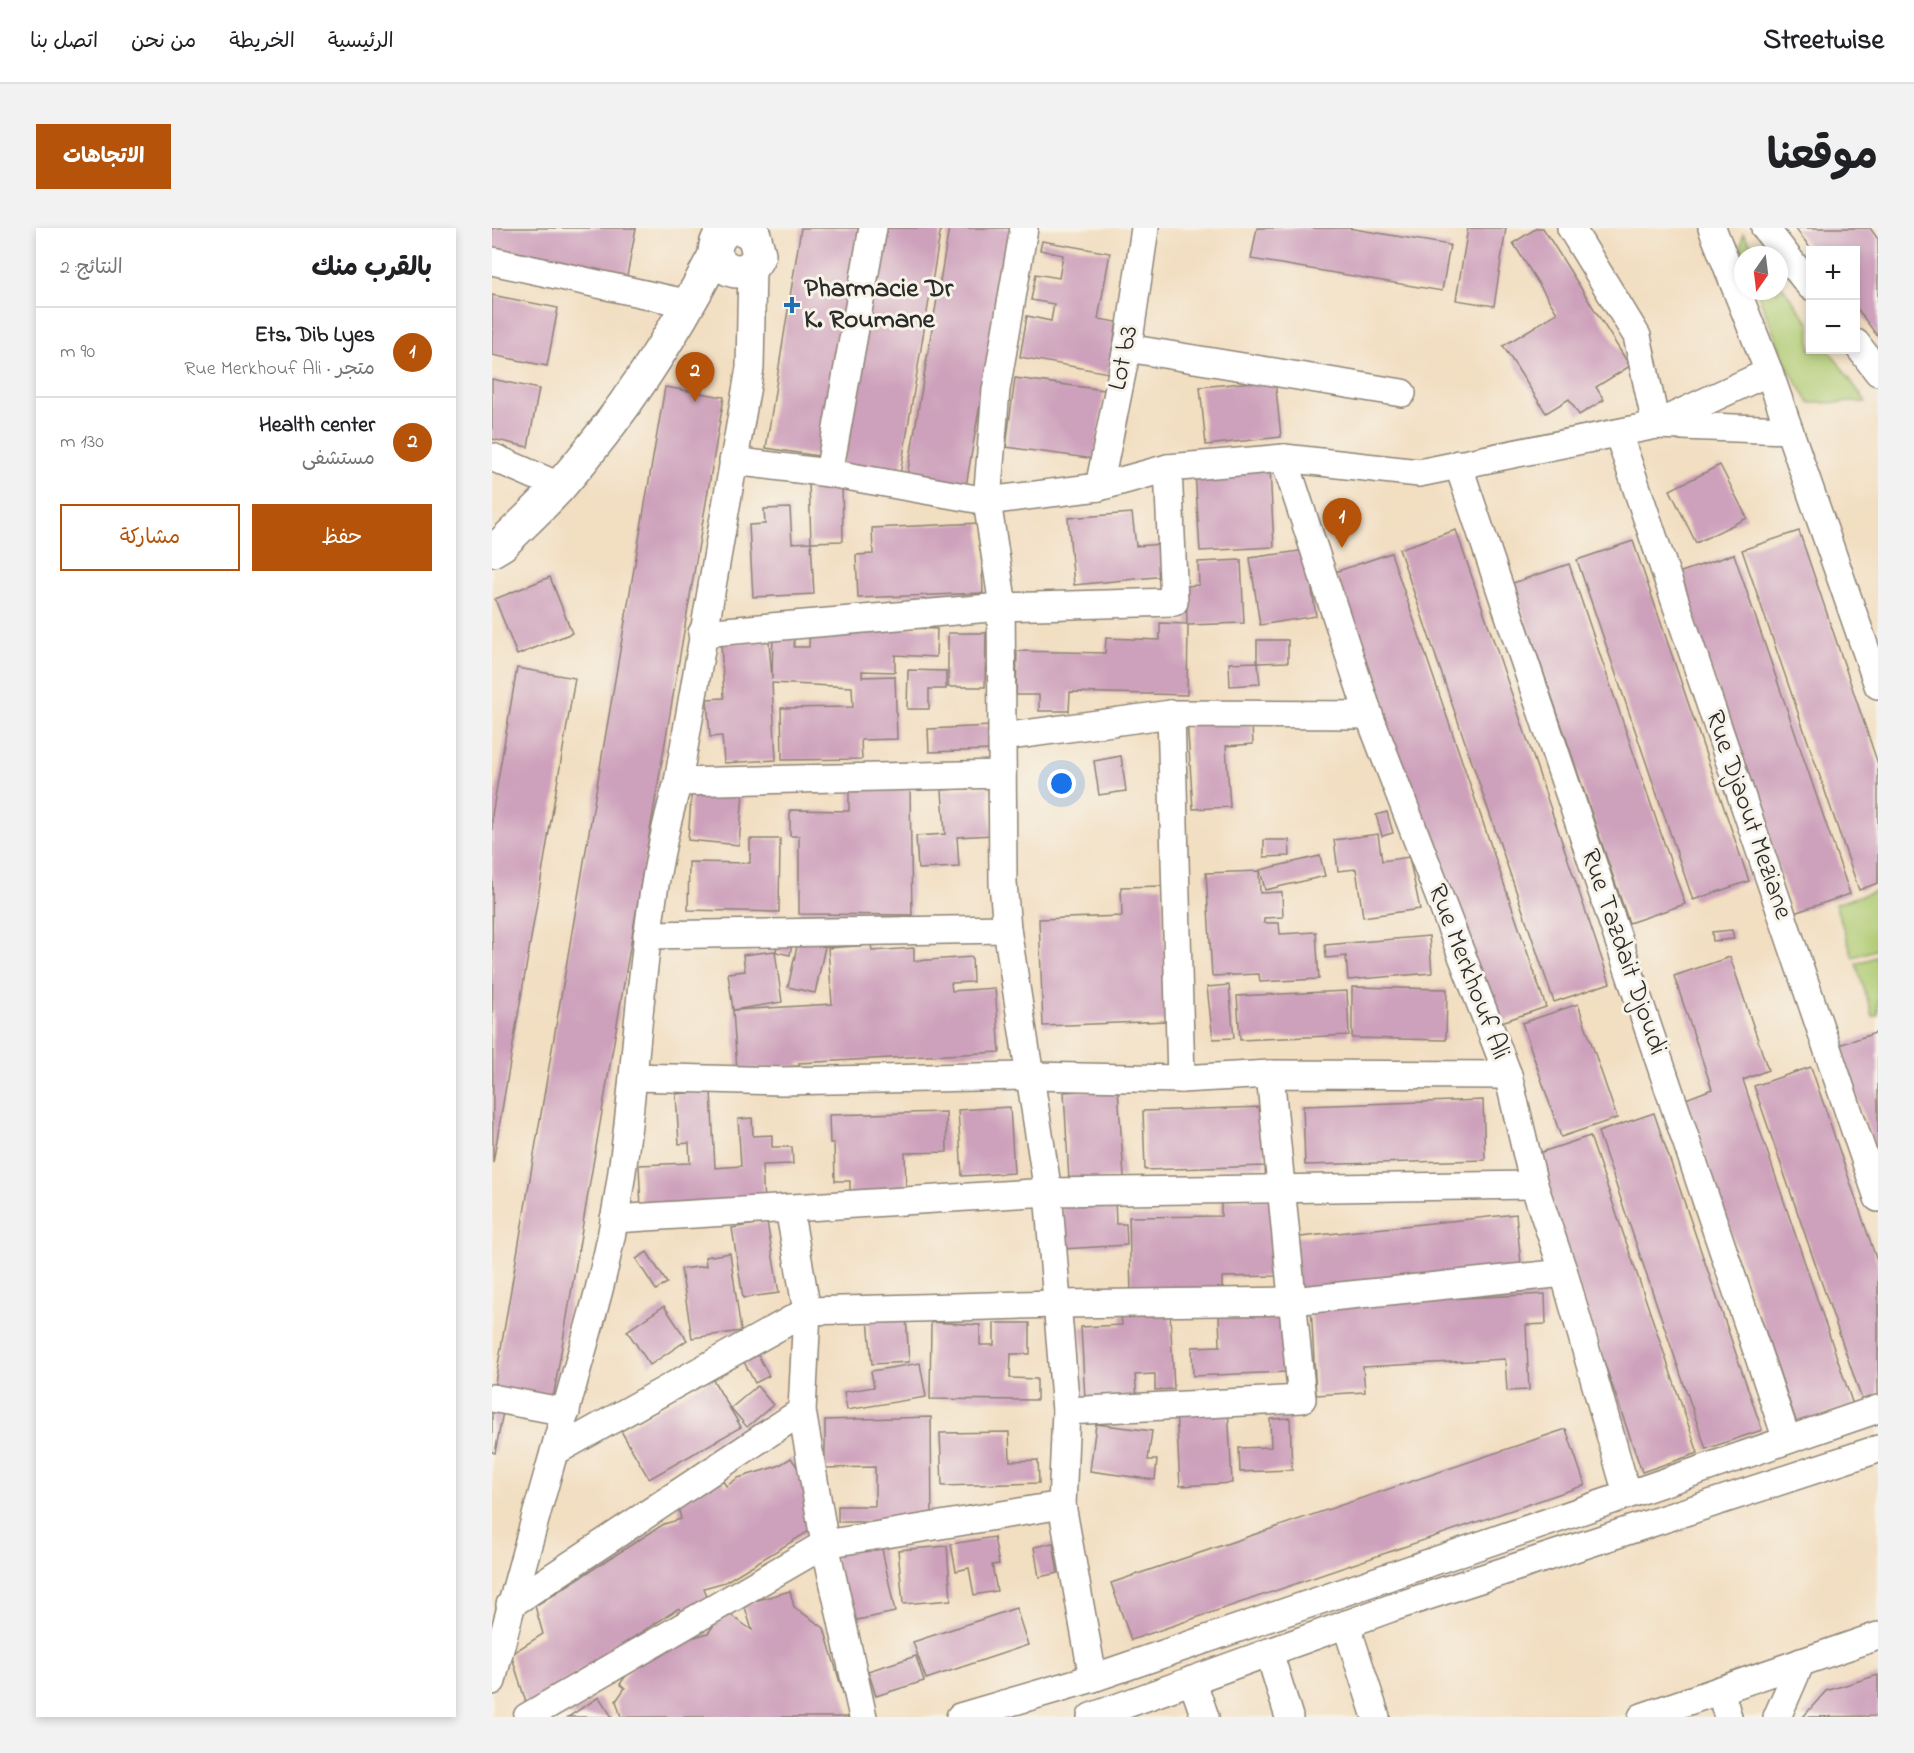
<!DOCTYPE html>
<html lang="ar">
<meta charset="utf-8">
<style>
:root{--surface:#fff;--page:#f2f2f2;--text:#202124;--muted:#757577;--line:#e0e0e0;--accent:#b45309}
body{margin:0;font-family:"Indie Flower","Playpen Sans Arabic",sans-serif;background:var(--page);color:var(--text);direction:rtl}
.controls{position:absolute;right:18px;top:18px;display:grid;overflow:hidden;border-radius:0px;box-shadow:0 3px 9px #0003}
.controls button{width:54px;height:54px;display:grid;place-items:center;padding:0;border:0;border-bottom:2px solid var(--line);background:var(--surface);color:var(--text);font:30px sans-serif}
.compass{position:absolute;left:1242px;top:18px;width:54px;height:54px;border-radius:50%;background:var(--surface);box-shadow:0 3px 9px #0003;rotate:194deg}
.you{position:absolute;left:570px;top:556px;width:21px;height:21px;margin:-15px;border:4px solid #fff;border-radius:50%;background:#1a73e8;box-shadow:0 0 0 9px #1a73e833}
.badge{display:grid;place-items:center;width:39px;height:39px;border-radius:50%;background:var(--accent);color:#fff;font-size:20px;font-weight:700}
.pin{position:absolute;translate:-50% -50px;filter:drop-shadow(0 2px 3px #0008)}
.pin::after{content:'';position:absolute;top:32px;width:21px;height:18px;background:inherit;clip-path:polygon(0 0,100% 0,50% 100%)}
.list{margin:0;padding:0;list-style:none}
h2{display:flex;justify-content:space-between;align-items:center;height:78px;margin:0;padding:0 24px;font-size:26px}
h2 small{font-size:20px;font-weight:400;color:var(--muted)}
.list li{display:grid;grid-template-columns:39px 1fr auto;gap:18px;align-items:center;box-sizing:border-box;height:90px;padding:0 24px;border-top:2px solid var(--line)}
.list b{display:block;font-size:22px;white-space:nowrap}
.list p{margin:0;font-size:20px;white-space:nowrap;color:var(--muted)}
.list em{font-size:20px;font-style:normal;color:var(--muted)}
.actions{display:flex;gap:12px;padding:18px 24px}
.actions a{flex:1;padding:14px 0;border:2px solid var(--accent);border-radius:0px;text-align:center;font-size:21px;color:var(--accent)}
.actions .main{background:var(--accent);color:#fff}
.map{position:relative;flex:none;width:1386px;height:1489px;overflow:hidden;direction:ltr;border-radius:0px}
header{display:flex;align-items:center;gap:36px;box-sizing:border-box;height:84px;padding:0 30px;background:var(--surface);border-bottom:2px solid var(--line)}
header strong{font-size:28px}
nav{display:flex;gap:33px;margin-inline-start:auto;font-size:21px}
.intro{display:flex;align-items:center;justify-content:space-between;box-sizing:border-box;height:144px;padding:0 36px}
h1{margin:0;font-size:42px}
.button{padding:15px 27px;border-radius:0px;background:var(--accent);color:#fff;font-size:21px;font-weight:700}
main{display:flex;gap:36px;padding:0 36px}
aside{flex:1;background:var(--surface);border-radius:0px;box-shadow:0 3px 9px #0003}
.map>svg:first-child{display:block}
.green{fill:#afcb72;stroke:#6d7b4e;stroke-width:1.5}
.building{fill:#cda0bb}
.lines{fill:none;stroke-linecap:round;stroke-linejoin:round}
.minor-casing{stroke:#8e8476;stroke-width:30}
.major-casing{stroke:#8e8476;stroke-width:36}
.minor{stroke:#fff;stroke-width:27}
.major{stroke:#fff;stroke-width:33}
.poi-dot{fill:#1f6fb2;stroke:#f7f3e8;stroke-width:2}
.labels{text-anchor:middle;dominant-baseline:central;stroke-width:6;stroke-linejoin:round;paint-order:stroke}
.poi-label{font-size:27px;font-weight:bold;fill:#2b2b2b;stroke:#f7f3e8;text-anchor:start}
.street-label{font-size:27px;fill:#2b2b2b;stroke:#f7f3e8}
</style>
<header>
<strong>Streetwise</strong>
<nav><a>الرئيسية</a><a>الخريطة</a><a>من نحن</a><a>اتصل بنا</a></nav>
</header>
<div class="intro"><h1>موقعنا</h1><a class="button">الاتجاهات</a></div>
<main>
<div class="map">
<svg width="1386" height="1489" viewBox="0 0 1386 1489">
<rect width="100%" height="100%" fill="#f7f3e8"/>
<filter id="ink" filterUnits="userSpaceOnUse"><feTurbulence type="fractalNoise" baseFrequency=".0167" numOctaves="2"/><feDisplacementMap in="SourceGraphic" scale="12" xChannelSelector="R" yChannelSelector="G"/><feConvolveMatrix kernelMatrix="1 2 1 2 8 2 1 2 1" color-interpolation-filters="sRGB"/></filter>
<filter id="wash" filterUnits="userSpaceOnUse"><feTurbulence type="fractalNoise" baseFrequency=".008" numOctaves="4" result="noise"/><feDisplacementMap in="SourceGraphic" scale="24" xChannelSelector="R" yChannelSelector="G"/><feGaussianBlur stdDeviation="1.35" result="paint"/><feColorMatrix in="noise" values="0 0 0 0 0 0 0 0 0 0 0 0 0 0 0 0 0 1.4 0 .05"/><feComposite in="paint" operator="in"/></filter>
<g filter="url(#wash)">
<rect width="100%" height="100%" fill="#f2dec1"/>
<g class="green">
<polygon points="1251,6 1267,27 1252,27 1249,19"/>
<polygon points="1287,54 1318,96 1318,122 1337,122 1374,174 1317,175 1293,134 1265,63 1287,63"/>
<polygon points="1386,662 1386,721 1361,729 1343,676"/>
<polygon points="1386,728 1386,787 1381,789 1364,736"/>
</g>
<g id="blocks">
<g class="building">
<polygon points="0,0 144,0 135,48 0,20"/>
<polygon points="309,0 369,0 333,229 274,220"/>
<polygon points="389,0 449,0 407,253 348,243"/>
<polygon points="457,0 518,0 473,264 414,254"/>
<polygon points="765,0 856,0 958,17 950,63 759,31"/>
<polygon points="976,0 1014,0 1002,78 964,72"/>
<polygon points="1045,0 1051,0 1138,138 1104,159 1112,172 1087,187 1077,171 1054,185 1011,118 1065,85 1021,15"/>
<polygon points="1303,0 1378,0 1386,11 1386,109 1364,79 1364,22 1320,22"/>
<polygon points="550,13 618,25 606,91 625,94 616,145 528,129 535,88 559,93 562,76 539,72 544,46 567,50 571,27 548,22"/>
<polygon points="0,67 66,80 55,138 0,127"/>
<polygon points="523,150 612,162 603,231 514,219"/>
<polygon points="0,151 47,161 36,219 0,211"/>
<polygon points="783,152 789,209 714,217 708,159"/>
<polygon points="173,159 232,169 61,1171 2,1161"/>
<polygon points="1228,237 1255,290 1204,315 1178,262"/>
<polygon points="778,240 782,319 708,323 703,244"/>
<polygon points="350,252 351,313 319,314 322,366 261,369 257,297 273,296 272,281 298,280 300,315 319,314 317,253"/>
<polygon points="640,285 644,318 671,316 674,348 582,357 576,290"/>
<polygon points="488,295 491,365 366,370 364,327 381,326 380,300"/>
<polygon points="964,302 1118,755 1062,774 907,321"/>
<polygon points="1307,303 1386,536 1386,655 1367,662 1250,322"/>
<polygon points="1141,313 1257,653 1201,672 1085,332"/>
<polygon points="814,322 824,388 768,397 758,330"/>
<polygon points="899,325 1054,779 998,798 843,344"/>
<polygon points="1242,326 1358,666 1302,685 1186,345"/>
<polygon points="749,332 752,395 696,397 695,467 578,464 577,483 547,483 547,467 524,467 525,423 613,425 614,410 668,412 668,395 695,396 694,358 707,357 706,334"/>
<polygon points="1077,336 1193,676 1137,695 1021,355"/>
<polygon points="58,349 80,405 25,427 3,371"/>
<polygon points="318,396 445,401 444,429 403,427 403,444 370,443 370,449 403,448 405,511 369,512 370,531 290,532 289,480 361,479 360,459 280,455 284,532 232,535 230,508 218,509 215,471 232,470 229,415 277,413 280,451 281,406 302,407 302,419 317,419"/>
<polygon points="456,405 494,405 493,459 456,459"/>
<polygon points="765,412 796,412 796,434 766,435 768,456 738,458 737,435 765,434"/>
<polygon points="25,440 83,450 1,935 0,587"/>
<polygon points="416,442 454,443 454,461 437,461 437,481 415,481"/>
<polygon points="695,491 760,497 761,516 734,518 738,579 701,581"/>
<polygon points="499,498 500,522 437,524 436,501"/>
<polygon points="629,528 634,563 607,567 602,533"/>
<polygon points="200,559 251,564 247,617 196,612"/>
<polygon points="496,559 500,607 465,609 467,639 426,641 424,608 453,606 450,562"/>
<polygon points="357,560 418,561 420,687 307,686 307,608 298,608 298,582 357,583"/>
<polygon points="895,584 901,605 890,608 884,587"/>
<polygon points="886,606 890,633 917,629 928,681 871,689 864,641 846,643 842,612"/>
<polygon points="258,611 288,611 287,684 196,682 197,634 258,635"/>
<polygon points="772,612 797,612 798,628 772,629"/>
<polygon points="828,628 833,648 773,662 768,642"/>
<polygon points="767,643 768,665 790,664 791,689 772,690 772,695 787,695 788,706 824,704 827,751 768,754 767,746 720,748 714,645"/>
<polygon points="670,658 675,793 551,798 547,691 630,688 629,659"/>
<polygon points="1240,702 1242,711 1221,713 1220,704"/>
<polygon points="286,708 301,710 298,727 284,724"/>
<polygon points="937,708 940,745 856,752 854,728 834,730 833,717"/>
<polygon points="307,709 334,714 323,765 296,759"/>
<polygon points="379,717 380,723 422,720 422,733 480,729 481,754 459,755 460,763 503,760 508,824 307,835 307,838 245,842 241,782 340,776 336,720"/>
<polygon points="283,723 290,774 241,782 236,745 253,743 251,727"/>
<polygon points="1238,729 1276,842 1251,852 1361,1177 1305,1196 1194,871 1220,861 1182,748"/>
<polygon points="737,757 742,810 721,811 715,759"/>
<polygon points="860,759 955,761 954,812 860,810"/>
<polygon points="855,763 857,807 748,812 745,768"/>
<polygon points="1086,776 1125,890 1069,909 1030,795"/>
<polygon points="1386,804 1386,930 1347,817"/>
<polygon points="1319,839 1386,1036 1386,1167 1370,1172 1262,858"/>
<polygon points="626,861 632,949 577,953 572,864"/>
<polygon points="219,863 223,940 249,938 246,891 260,890 261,908 280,907 280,919 300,919 301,936 270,937 272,974 149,981 147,937 198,935 197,915 187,916 184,866"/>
<polygon points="991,872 993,932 813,937 811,878"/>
<polygon points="518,879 522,945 470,948 466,882"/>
<polygon points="771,879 773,938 653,942 651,883"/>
<polygon points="454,884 455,924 413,925 414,967 358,968 358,953 343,953 342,915 338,915 337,887"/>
<polygon points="1162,885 1270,1202 1214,1221 1106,904"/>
<polygon points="1098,908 1206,1225 1150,1244 1041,927"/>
<polygon points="623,971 624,996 634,996 635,1017 571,1021 569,974"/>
<polygon points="785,971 787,1048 730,1049 730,1064 639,1066 637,989 729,988 729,972"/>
<polygon points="1024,986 1030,1045 805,1068 799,1010"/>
<polygon points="275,994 287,1065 251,1070 240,1000"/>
<polygon points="155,1024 175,1055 164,1062 144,1031"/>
<polygon points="238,1025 249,1103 200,1110 189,1041 214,1038 213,1029"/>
<polygon points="1053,1066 1054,1096 1034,1097 1037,1162 1015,1163 1013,1131 871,1139 873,1164 824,1167 819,1078"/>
<polygon points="172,1078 195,1112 158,1137 135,1103"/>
<polygon points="678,1083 682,1161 663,1162 663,1146 643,1147 645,1169 593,1171 589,1099 630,1097 629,1086"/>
<polygon points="791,1084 795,1144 701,1148 700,1119 728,1118 727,1087"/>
<polygon points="414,1088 417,1134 380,1136 376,1091"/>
<polygon points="439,1094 488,1097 488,1117 502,1117 502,1095 538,1095 538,1126 519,1126 518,1150 545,1151 545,1172 438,1171"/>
<polygon points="266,1127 277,1148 263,1155 252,1134"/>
<polygon points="428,1135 434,1169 355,1182 352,1164 382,1159 379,1143"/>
<polygon points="220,1150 249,1199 157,1251 129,1203"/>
<polygon points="265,1158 281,1177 255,1199 239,1180"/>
<polygon points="0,1176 12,1179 3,1225 0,1224"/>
<polygon points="736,1179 740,1255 688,1258 684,1182"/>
<polygon points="439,1189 440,1294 346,1294 346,1278 383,1278 383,1239 333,1240 333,1192"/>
<polygon points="798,1190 800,1242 748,1244 747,1220 779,1219 778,1191"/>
<polygon points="604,1196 660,1203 656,1232 665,1232 663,1252 598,1243"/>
<polygon points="1074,1201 1093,1257 639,1412 619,1355"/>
<polygon points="517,1204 518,1233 546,1232 547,1255 450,1258 448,1205"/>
<polygon points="299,1230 306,1240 324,1299 233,1354 212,1360 215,1369 190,1385 187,1380 35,1478 19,1426 51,1406 43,1378 172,1296 189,1291 185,1275 227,1247 234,1258 246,1250 286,1238"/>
<polygon points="502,1309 507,1336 500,1337 505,1363 482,1367 477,1340 464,1343 459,1316"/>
<polygon points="561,1315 566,1345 547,1349 542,1319"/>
<polygon points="389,1316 403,1384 356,1394 342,1325"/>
<polygon points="455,1318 459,1372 411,1376 406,1322"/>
<polygon points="298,1363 302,1379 332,1400 358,1489 129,1489 124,1473 133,1460 128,1456 151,1424 216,1405 237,1376 240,1388 260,1402 252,1376"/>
<polygon points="524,1380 536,1417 434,1451 421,1414"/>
<polygon points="424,1428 432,1453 384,1468 376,1443"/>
<polygon points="1386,1447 1386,1488 1311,1489 1334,1463"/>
<polygon points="107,1469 120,1489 76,1489"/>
</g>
</g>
</g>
<g filter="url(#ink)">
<use href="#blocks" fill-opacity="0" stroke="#8e8476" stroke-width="1.5"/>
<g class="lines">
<defs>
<g id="minor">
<polyline points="532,0 504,162 495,273 509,365 511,655 515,701 556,964 574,1183 570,1277 601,1450"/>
<polyline points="1079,0 1145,108 1164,197"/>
<polyline points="1220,0 1277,144 1386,457"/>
<polyline points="1273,0 1318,58"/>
<polyline points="0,33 198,76"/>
<polyline points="1364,115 1386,144"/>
<polyline points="635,120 910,165"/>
<polyline points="1167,195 1277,144"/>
<polyline points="1126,205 1386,970"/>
<polyline points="0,229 67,258"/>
<polyline points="792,230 877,487 1016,847 1042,957 1072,1045 1135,1266"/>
<polyline points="241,233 337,245 495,273 607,259 676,240 792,230 927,245 1164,197 1297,202"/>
<polyline points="966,236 1295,1212"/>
<polyline points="337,245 381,0"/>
<polyline points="607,259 638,105 653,0"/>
<polyline points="210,405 509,379 682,374 676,240"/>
<polyline points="679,486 689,851"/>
<polyline points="510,509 679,486 877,487"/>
<polyline points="186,554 510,546"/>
<polyline points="155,707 515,701"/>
<polyline points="142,849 290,853 539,848 689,851 778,846 1016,847"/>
<polyline points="297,980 315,1083 310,1183 333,1316 371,1489"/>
<polyline points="122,991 556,964 1042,957"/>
<polyline points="0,1170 74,1184"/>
<polyline points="574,1183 810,1171 778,846"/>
<polyline points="64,1223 315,1083 566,1076 800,1073 1072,1045"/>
<polyline points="18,1377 310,1183"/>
<polyline points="854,1396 884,1489"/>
<polyline points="777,1424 797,1489"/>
<polyline points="700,1452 713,1489"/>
<path d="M0,1453c25,-103 56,-205 84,-308 14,-50 29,-100 38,-152 27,-146 22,-297 64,-439l72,-414 2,-101"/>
<polyline points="1228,1462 1236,1489"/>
<polyline points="35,1489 333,1316 570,1277"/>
<polyline points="468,1489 601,1450 1386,1181"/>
<polyline points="599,1489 899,1380 1386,1221"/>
<polyline points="1150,1489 1386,1408"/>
<polyline points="1285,1489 1309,1434"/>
</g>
<g id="major">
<path d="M240,0c-13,5 -17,14 -17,27 11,21 36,22 44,-1l-5,-19 -13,-7"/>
<path d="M0,322l10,-6c19,-19 40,-38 58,-58 61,-70 113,-149 155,-231"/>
</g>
</defs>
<use href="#minor" class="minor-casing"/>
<use href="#major" class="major-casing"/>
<use href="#minor" class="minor"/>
<use href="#major" class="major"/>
</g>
</g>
<path class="poi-dot" d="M297 68h6v6h6v6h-6v6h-6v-6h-6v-6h6z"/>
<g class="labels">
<g class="poi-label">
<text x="312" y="61">Pharmacie Dr<tspan x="312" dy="31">K. Roumane</tspan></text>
</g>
<g class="street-label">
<text transform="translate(632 130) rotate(-79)">Lot b3</text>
<text transform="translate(1256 587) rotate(71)">Rue Djaout Meziane</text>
<text transform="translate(1131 724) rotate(71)">Rue Tazdait Djoudi</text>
<text transform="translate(976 744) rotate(69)">Rue Merkhouf Ali</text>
</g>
</g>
</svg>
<div class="controls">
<button>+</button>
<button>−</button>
</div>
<svg class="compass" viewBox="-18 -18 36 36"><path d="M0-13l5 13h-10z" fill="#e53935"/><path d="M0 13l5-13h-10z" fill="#757577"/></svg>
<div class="you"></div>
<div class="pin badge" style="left:850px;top:320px">1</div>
<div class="pin badge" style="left:203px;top:174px">2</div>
</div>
<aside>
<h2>بالقرب منك<small>النتائج: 2</small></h2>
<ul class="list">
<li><span class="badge">1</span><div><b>Ets. Dib Lyes</b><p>متجر · Rue Merkhouf Ali</p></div><em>90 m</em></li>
<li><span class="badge">2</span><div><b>Health center</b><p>مستشفى</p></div><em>130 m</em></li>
</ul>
<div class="actions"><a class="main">حفظ</a><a>مشاركة</a></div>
</aside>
</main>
